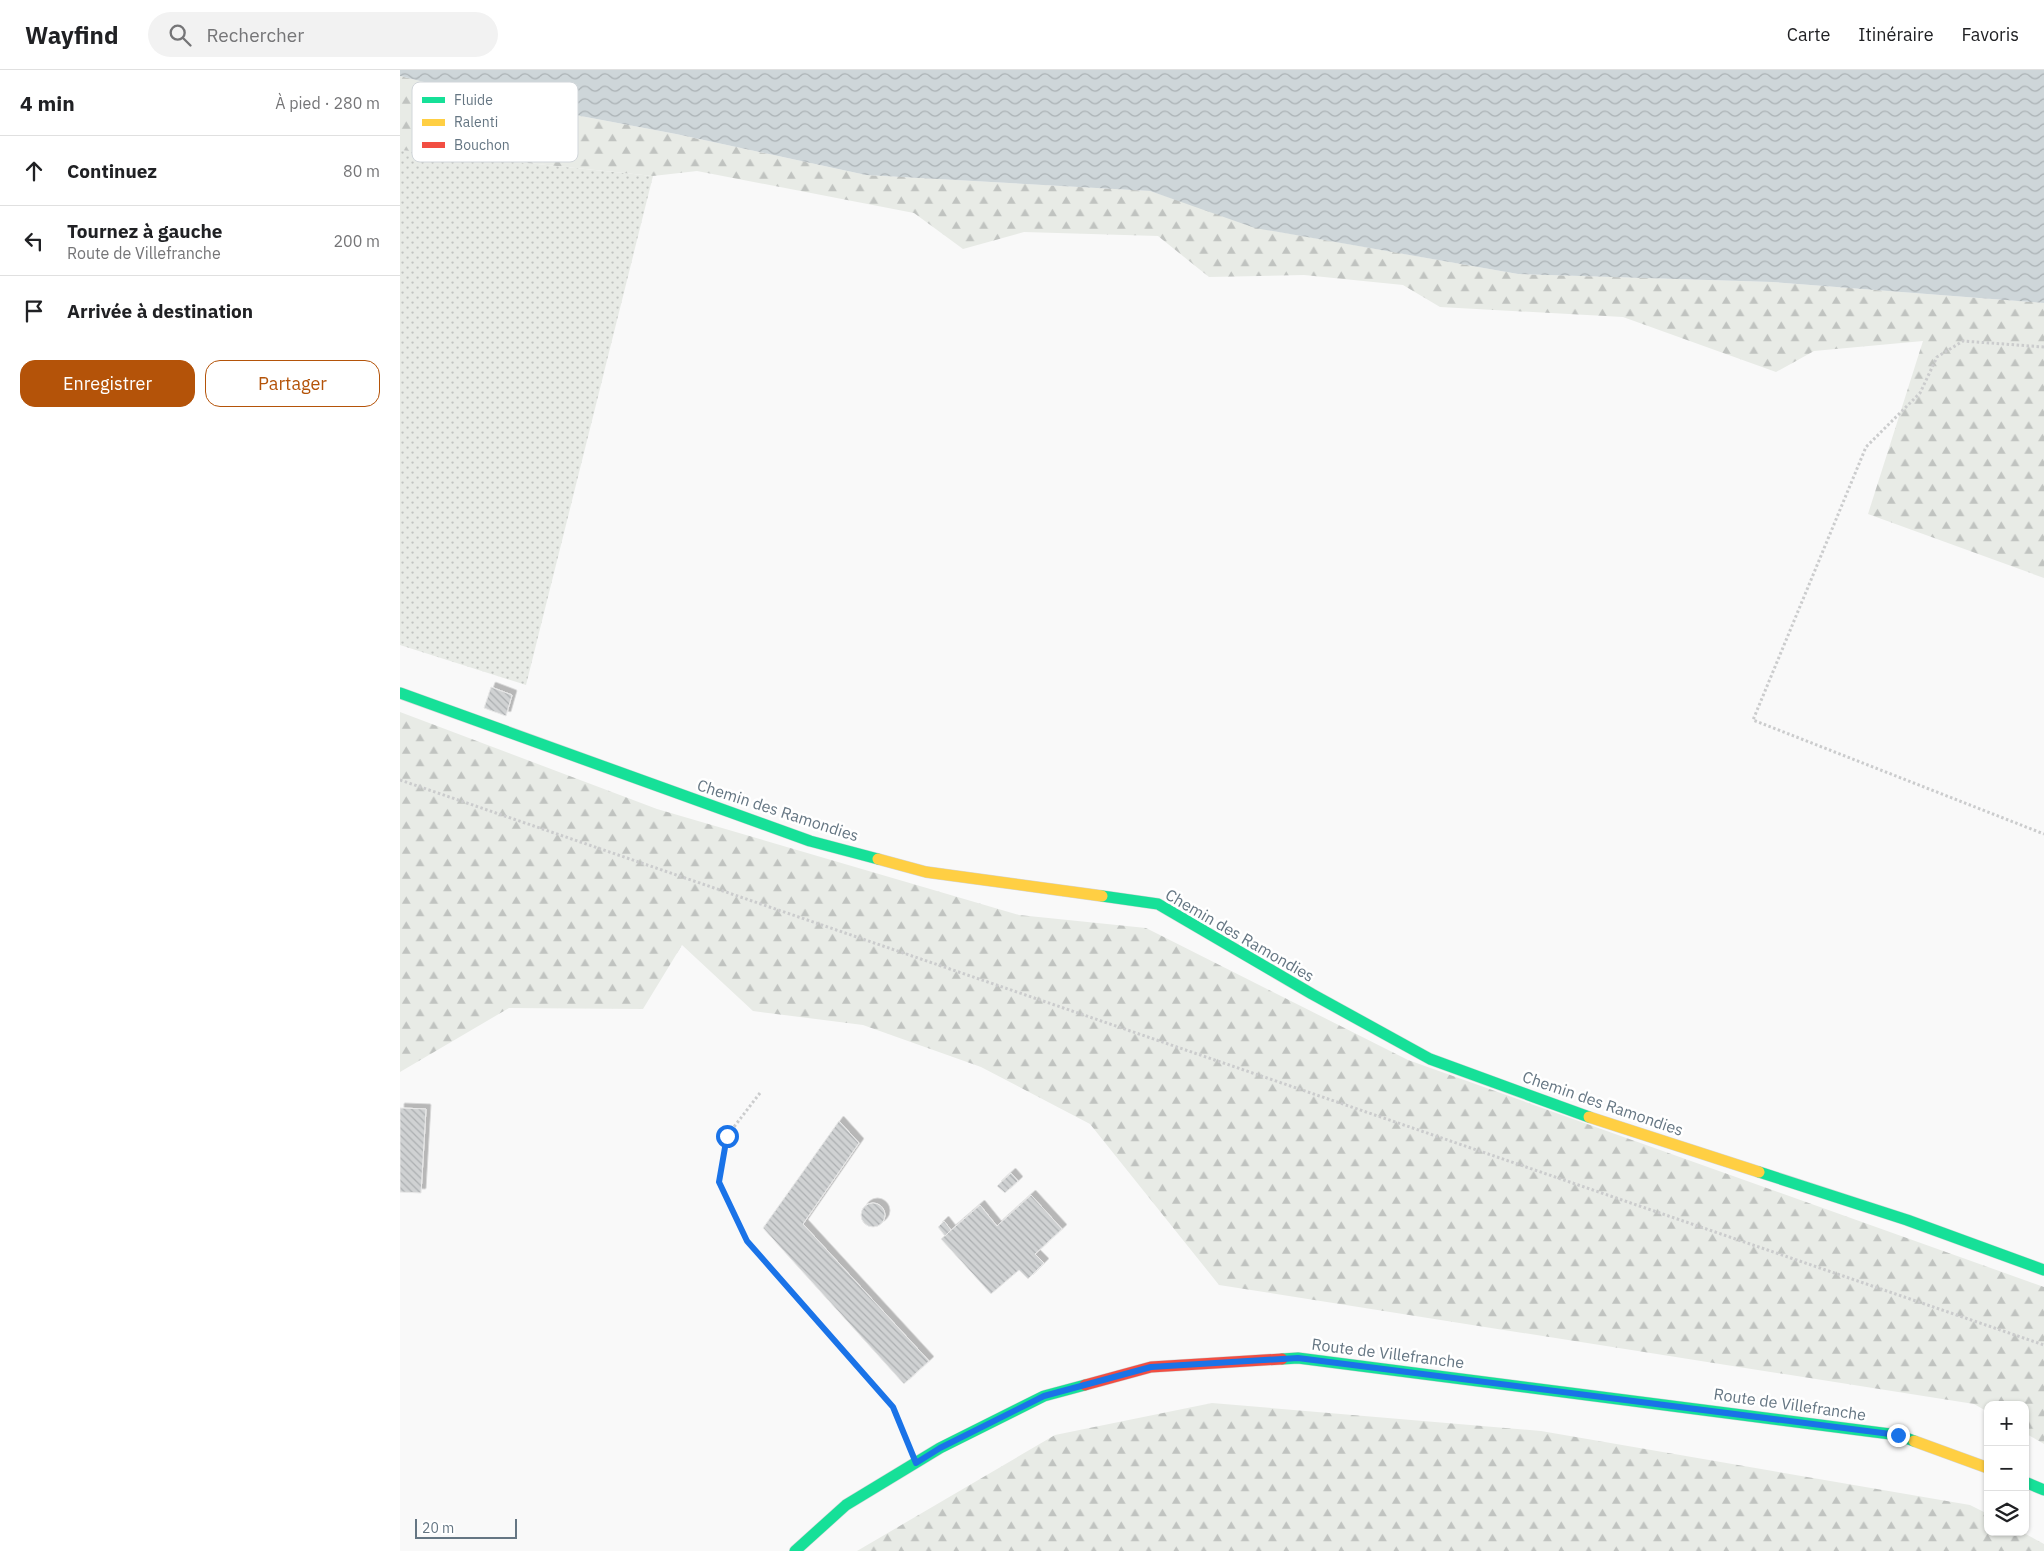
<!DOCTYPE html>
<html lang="fr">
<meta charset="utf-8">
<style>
:root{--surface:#fff;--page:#f2f2f2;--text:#202124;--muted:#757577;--line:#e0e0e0;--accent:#b45309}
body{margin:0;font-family:"IBM Plex Sans",sans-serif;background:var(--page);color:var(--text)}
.controls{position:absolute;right:15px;bottom:15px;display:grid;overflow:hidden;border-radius:10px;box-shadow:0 1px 4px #0004}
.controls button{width:45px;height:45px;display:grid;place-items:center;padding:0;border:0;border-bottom:1px solid var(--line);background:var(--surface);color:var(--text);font:25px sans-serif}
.scale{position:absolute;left:15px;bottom:12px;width:102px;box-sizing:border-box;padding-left:5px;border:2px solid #657683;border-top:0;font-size:14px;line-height:18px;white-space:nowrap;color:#657683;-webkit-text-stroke:4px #fff;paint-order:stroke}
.stop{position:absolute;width:15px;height:15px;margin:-11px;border:4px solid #1a73e8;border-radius:50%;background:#fff}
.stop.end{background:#1a73e8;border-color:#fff;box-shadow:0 1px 5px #0008}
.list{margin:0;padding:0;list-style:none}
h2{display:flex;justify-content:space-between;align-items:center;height:65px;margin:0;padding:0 20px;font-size:21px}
h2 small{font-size:16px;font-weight:400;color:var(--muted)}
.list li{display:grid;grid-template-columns:32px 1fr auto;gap:15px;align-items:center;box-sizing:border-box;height:70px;padding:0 20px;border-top:1px solid var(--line)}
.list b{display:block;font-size:19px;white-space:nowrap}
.list p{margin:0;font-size:16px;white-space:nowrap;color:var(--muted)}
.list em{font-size:16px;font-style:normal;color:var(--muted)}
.actions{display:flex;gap:10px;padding:15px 20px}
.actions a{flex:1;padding:11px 0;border:1px solid var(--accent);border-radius:15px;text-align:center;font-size:18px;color:var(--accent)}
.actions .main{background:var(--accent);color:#fff}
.icon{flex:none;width:28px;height:28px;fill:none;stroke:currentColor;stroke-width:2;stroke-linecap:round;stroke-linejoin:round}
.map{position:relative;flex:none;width:1644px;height:1481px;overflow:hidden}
header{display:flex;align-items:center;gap:30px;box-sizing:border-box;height:70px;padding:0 25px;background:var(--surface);border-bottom:1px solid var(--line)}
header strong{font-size:24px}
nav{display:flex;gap:28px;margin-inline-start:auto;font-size:18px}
.search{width:350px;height:45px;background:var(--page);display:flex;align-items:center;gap:12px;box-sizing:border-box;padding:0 18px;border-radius:28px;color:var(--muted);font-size:19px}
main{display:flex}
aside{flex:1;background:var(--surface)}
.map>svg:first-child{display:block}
.grass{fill:url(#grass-dots)}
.forest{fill:url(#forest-firs)}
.water{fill:url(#water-waves)}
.building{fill:url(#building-back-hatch);stroke:#e8e8e8;filter:url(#shadow)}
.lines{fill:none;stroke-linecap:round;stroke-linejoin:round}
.fast-casing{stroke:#d5d6d7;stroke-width:12}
.slow-casing{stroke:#d5d6d7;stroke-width:12}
.jam-casing{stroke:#d5d6d7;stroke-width:12}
.path{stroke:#cbcccd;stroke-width:3;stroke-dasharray:2.5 2.5;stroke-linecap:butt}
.fast{stroke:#16e098;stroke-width:11}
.slow{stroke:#ffcf43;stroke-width:11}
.jam{stroke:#f24e42;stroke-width:11}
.route{stroke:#1a73e8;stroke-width:6}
.labels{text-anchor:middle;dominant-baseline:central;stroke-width:5;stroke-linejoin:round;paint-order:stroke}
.street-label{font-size:16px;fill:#657683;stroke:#fff}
.key{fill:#fff;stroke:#d1d6da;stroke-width:1}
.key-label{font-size:14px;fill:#657683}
</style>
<header>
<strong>Wayfind</strong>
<div class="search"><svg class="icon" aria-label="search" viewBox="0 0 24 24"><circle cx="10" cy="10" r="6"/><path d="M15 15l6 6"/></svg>Rechercher</div>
<nav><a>Carte</a><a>Itinéraire</a><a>Favoris</a></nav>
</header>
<main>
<aside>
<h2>4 min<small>À pied · 280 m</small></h2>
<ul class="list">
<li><svg class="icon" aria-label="ahead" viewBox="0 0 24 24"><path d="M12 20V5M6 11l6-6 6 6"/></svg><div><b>Continuez</b></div><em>80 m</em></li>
<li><svg class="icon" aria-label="left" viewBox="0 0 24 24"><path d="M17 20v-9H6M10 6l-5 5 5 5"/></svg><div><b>Tournez à gauche</b><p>Route de Villefranche</p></div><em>200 m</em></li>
<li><svg class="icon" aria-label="arrive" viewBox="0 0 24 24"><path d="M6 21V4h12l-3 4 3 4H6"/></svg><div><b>Arrivée à destination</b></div></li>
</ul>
<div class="actions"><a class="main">Enregistrer</a><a>Partager</a></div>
</aside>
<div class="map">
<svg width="1644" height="1481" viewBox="0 0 1644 1481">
<defs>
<pattern id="grass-dots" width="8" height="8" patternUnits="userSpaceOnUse" patternTransform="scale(1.25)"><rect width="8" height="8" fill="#e8ebe6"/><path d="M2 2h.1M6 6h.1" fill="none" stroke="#c0c3c0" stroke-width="1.8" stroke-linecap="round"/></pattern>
<pattern id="forest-firs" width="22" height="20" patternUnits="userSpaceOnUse" patternTransform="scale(1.25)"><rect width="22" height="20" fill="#e8ebe6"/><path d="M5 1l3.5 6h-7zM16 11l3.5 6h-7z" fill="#c0c3c0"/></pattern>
<pattern id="water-waves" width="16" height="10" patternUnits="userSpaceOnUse" patternTransform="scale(1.25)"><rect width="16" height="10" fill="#ced6d9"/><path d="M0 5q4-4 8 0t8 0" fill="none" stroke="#abb2b5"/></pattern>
<pattern id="building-back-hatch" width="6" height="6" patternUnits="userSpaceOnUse" patternTransform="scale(1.25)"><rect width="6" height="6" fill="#d0d2d3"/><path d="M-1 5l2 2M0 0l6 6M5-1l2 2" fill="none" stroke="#acafb1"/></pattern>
<filter id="shadow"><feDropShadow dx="4.5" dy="-4.5" stdDeviation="0" flood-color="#0004"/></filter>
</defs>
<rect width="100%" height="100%" fill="#f9f9f9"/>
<polygon class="grass" points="0,80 253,106 126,615 0,575"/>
<g class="forest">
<polygon points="0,6 96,30 276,64 466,105 750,121 868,160 1118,204 1372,212 1644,233 1644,508 1468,444 1523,271 1414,281 1376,302 1223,247 1040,237 1003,215 904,205 809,207 758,166 624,162 563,179 514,143 297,101 253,106 0,80"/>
<polygon points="0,642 257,739 619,845 746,858 1008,990 1644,1217 1644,1374 1625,1363 1625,1335 1588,1335 1588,1342 1574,1334 819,1215 690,1054 581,997 463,955 353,941 282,875 243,939 109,938 0,1002"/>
<polygon points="812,1333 1141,1361 1570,1435 1588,1444 1588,1462 1622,1462 1644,1474 1644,1481 457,1481 655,1365"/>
</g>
<polygon class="water" points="0,0 1644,0 1644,233 1372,212 1118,204 855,158 750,121 466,105 276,64 96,30 0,6"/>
<g class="building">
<polygon points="91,617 112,625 106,646 84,638"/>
<polygon points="0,1038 26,1039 21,1123 0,1122"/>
<polygon points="439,1051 459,1073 403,1154 529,1291 504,1314 363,1158"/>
<polygon points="611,1103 618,1111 605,1123 597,1116"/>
<polygon points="631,1125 662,1159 635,1184 644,1193 628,1209 619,1200 591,1224 541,1169 580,1135 597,1156"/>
<circle cx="473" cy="1145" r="12"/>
<polygon points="544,1151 551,1160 545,1166 538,1157"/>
</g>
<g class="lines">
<defs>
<g id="fast">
<polyline points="0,623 410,771 478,789"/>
<polyline points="702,826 758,834 912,924 1030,989 1189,1047"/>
<polyline points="1359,1102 1507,1150 1644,1200"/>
<polyline points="882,1289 898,1288 1498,1365 1514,1371"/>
<polyline points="1625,1412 1644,1420"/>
<polyline points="395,1481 446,1435 540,1378 644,1326 685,1315"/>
</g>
<g id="slow">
<polyline points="478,789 526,802 702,826"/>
<polyline points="1189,1047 1359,1102"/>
<polyline points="1514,1371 1588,1398"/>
</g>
<polyline id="jam" points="685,1315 751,1297 882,1289"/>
</defs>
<use href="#fast" class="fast-casing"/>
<use href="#slow" class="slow-casing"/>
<use href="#jam" class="jam-casing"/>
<g class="path">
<polyline points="1644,277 1563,271 1537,287 1520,323 1466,377 1353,650 1644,764"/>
<polyline points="0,710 1644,1275"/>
<polyline points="360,1023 327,1066 319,1112 347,1171 493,1337 503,1362"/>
</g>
<use href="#fast" class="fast"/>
<use href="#slow" class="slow"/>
<use href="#jam" class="jam"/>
</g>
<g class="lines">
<polyline class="route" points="327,1066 319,1112 347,1171 493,1337 516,1393 540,1378 644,1326 751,1297 898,1288 1498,1365"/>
</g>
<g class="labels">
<g class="street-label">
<text transform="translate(378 740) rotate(18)">Chemin des Ramondies</text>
<text transform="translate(840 865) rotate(30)">Chemin des Ramondies</text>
<text transform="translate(1203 1033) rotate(19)">Chemin des Ramondies</text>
<text transform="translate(988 1283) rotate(7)">Route de Villefranche</text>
<text transform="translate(1390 1334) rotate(8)">Route de Villefranche</text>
</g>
</g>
<rect x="12" y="12" width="166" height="80" rx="8" class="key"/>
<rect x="22" y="27" width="23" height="6" fill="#16e098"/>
<rect x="22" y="49" width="23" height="7" fill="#ffcf43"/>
<rect x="22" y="72" width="23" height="6" fill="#f24e42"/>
<g class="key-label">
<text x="54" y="35">Fluide</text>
<text x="54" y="57">Ralenti</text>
<text x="54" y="80">Bouchon</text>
</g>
</svg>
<div class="controls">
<button>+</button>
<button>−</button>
<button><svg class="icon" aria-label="layers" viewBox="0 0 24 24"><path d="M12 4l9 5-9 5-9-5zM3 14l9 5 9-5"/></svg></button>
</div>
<div class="scale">20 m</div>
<div class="stop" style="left:327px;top:1066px"></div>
<div class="stop end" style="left:1498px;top:1365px"></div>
</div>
</main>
